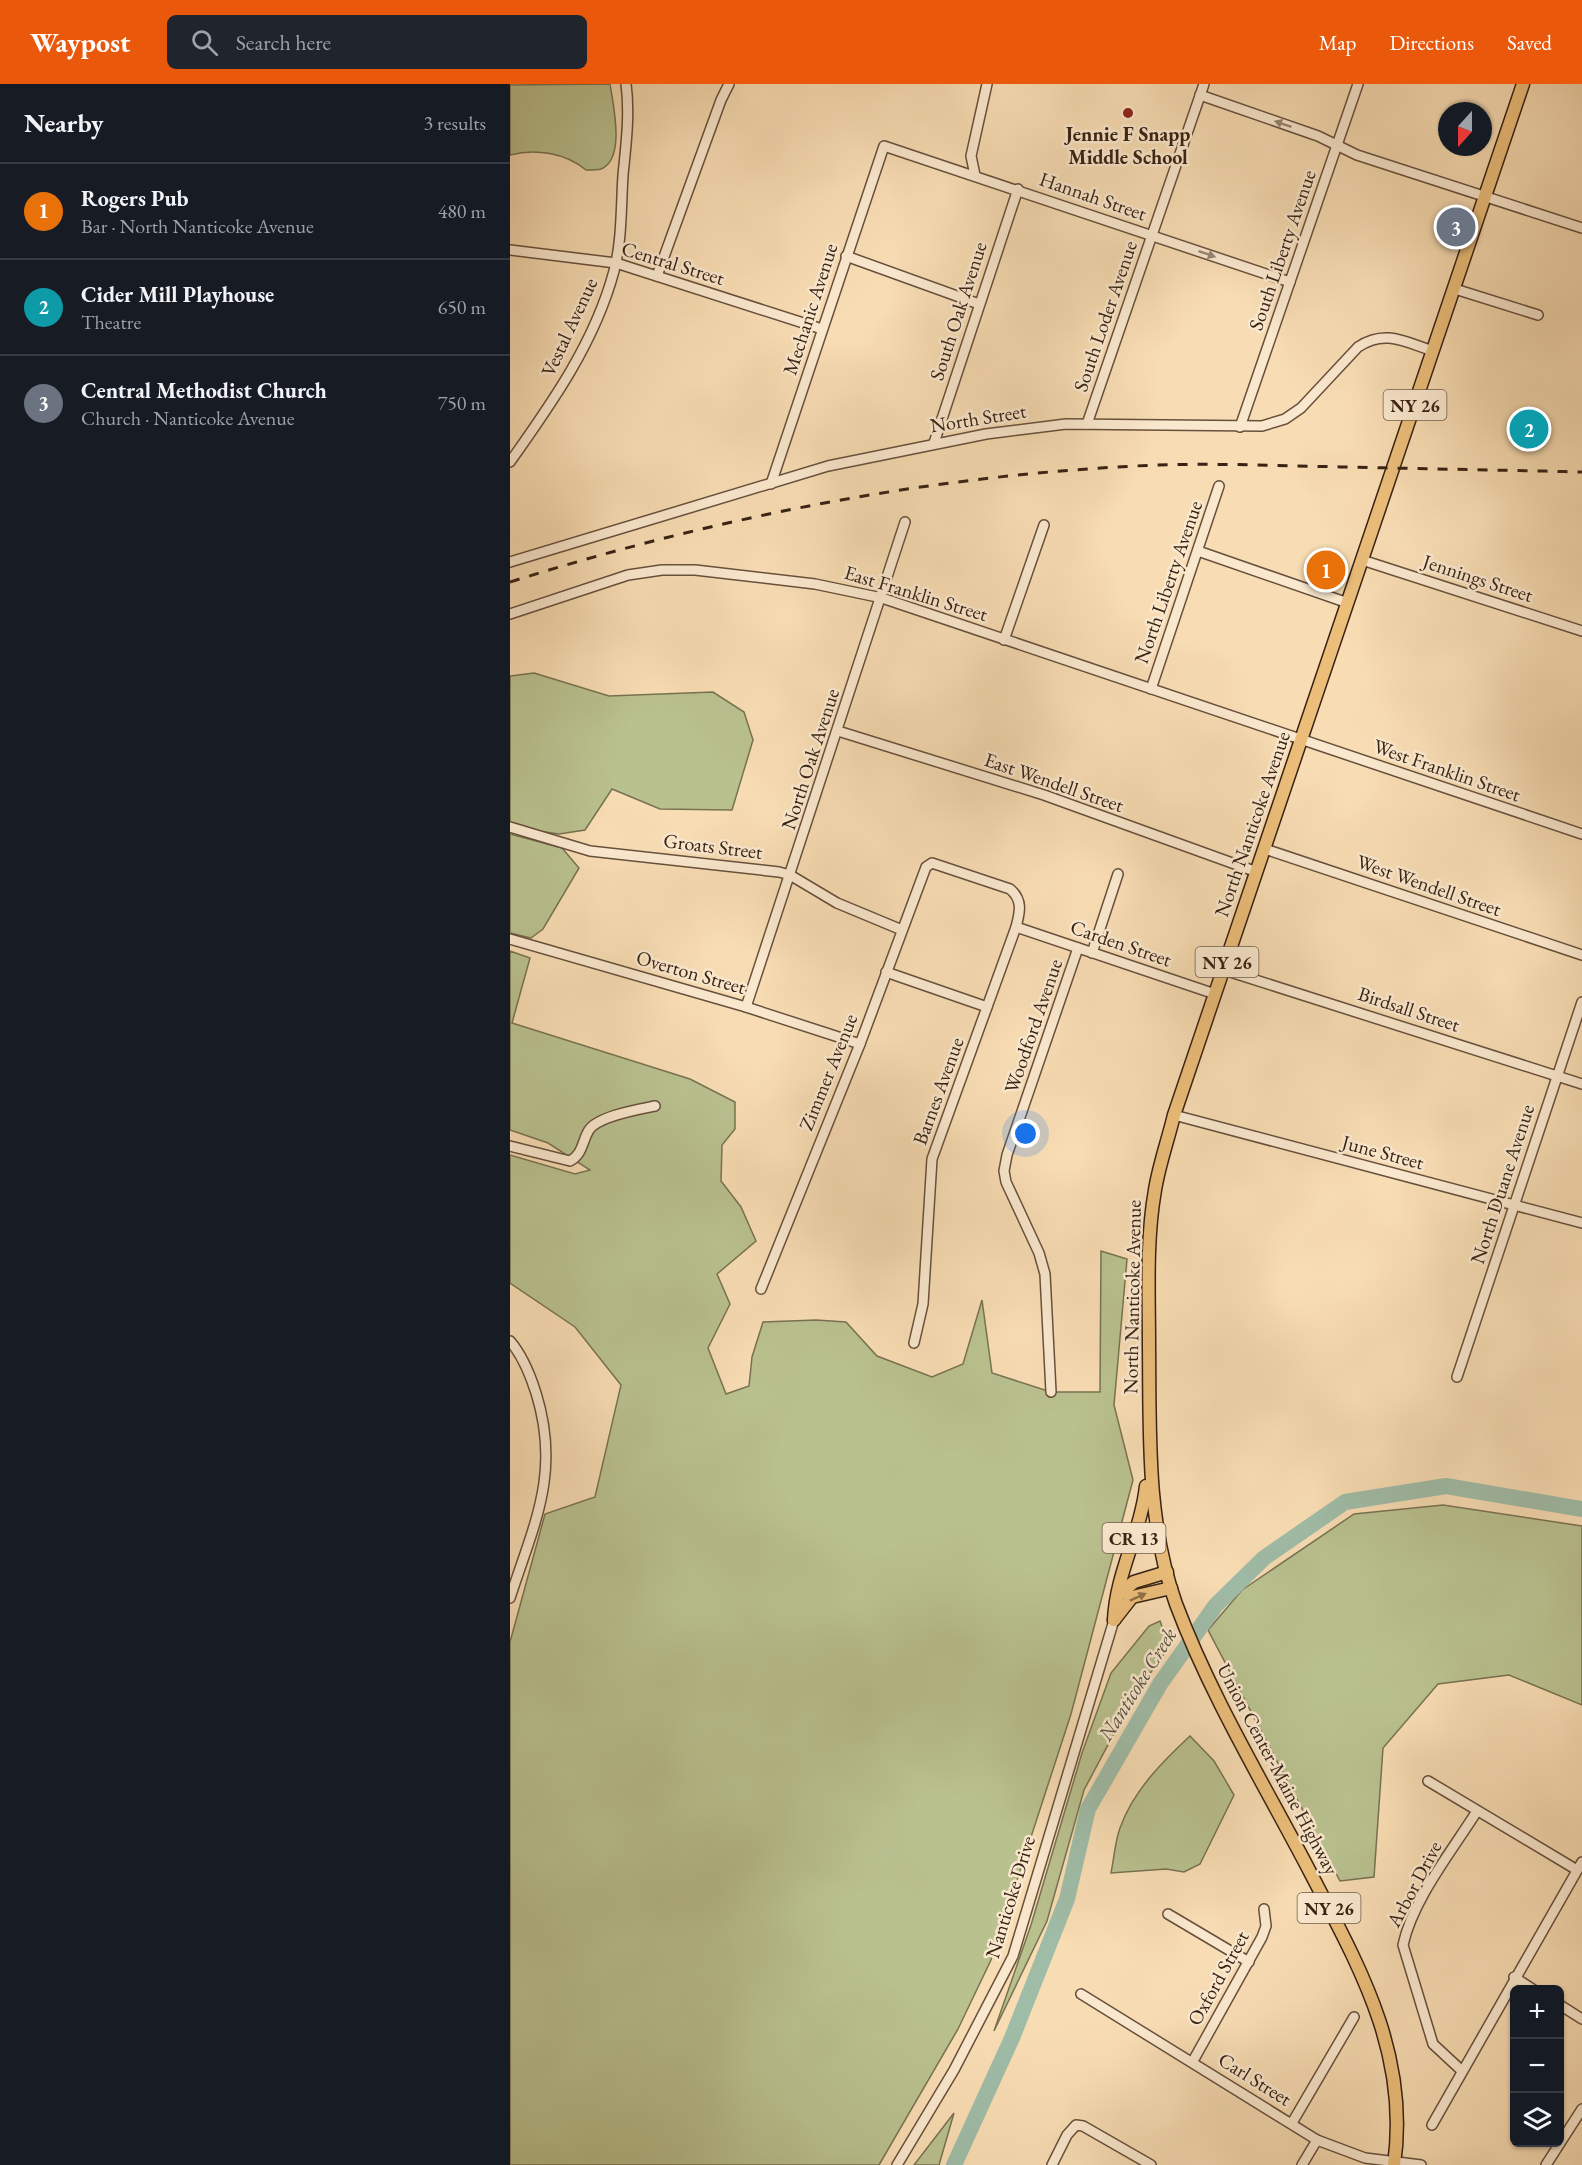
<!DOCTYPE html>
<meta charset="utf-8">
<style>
:root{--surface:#171b24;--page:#20242c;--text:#f1f3f6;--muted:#9ea1a6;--line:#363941;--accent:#ea580c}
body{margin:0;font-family:"EB Garamond",serif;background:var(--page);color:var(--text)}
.controls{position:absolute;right:18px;bottom:18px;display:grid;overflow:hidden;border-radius:9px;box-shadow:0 2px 4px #0004}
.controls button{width:54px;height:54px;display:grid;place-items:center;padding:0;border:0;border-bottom:2px solid var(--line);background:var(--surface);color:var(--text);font:30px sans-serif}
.compass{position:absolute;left:928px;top:18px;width:54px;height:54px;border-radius:50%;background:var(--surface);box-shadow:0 2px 4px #0004;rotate:201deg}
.you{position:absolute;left:516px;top:1050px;width:21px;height:21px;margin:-15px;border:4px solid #fff;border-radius:50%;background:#1a73e8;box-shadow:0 0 0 9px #1a73e833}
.badge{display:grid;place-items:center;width:39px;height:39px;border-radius:50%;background:var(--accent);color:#fff;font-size:20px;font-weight:700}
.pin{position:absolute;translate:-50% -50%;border:3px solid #fff;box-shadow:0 2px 6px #0006}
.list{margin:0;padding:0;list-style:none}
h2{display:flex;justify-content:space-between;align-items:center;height:78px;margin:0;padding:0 24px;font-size:26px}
h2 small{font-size:20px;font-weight:400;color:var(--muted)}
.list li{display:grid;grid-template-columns:39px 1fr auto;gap:18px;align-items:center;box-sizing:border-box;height:96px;padding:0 24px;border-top:2px solid var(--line)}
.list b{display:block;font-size:22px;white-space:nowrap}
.list p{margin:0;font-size:20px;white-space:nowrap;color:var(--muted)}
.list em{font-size:20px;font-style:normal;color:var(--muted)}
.icon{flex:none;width:33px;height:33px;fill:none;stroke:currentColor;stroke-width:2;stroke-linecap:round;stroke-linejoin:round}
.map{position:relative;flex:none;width:1072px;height:2081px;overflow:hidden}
header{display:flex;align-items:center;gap:36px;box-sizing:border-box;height:84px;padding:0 30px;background:var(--accent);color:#fff}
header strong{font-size:28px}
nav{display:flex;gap:33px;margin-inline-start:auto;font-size:21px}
.search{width:420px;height:54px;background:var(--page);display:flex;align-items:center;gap:15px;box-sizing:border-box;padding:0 21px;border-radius:9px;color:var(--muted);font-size:22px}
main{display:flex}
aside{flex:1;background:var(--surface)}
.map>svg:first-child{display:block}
.green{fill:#b9c18f;stroke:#787252;stroke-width:1.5}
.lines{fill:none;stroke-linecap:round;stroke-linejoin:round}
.river{stroke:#9fbca7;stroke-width:16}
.minor-casing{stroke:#67503c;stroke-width:12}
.major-casing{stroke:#372214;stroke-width:15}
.minor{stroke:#fae8ce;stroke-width:9}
.major{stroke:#ecbe7a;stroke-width:12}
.rail{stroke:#372214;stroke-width:3;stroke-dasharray:10 10;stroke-linecap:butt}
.oneway{fill:#988571}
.oneway2{fill:#927047}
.poi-dot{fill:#8f2418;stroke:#fae8ce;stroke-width:2}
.labels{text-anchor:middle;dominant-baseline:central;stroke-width:5;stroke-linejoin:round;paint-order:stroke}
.shield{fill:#fae8ce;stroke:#725d4c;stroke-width:1.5}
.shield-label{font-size:18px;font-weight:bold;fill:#372214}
.poi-label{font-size:20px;font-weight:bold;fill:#372214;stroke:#fae8ce}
.street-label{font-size:20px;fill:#372214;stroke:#fae8ce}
.water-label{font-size:21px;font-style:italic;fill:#565040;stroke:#fae8ce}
</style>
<header>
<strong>Waypost</strong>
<div class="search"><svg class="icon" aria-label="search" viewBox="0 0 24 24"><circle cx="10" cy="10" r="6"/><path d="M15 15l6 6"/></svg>Search here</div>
<nav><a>Map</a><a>Directions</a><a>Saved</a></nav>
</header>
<main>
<aside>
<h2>Nearby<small>3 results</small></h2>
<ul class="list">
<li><span class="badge" style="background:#e8710a">1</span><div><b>Rogers Pub</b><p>Bar · North Nanticoke Avenue</p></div><em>480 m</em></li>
<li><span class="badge" style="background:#0f9aa8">2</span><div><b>Cider Mill Playhouse</b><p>Theatre</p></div><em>650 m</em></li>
<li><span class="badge" style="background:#6b7280">3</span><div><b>Central Methodist Church</b><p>Church · Nanticoke Avenue</p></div><em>750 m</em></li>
</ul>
</aside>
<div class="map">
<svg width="1072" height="2081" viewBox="0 0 1072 2081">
<rect width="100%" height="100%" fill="#f8dcb3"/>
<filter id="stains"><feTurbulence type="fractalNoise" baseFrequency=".00333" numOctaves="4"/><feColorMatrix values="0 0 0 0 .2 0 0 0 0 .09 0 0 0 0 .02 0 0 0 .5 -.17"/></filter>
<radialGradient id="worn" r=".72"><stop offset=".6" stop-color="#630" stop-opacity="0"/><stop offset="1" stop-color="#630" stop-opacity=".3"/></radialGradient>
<g class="green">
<path d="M100,0c3,20 16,75 -9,85 -4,1 -11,1 -15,1 -20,-17 -51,-22 -76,-15v-70z"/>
<polygon points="24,589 99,612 203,608 234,628 243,656 222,726 150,725 102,705 75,746 49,750 0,743 0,592"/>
<polygon points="0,750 52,764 69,784 33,845 21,854 0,849"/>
<polygon points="0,867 20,874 2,939 180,995 225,1018 225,1045 212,1061 211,1097 231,1123 246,1157 207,1190 220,1220 198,1264 216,1310 239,1302 242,1273 253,1238 306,1236 336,1238 367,1272 422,1293 453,1280 472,1216 482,1289 541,1308 590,1308 591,1167 617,1175 604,1321 623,1396 561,1630 481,1876 448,1945 369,2081 0,2081 0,1558 35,1430 85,1413 111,1301 65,1243 0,1199 0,1071 65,1090 80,1086 38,1059 0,1046"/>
<polygon points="933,1421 1072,1442 1072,1621 999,1591 928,1600 873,1664 864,1793 830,1797 698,1546 732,1506 844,1430"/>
<polygon points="650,1537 659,1563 624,1612 574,1706 537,1837 484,1947 521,1841 572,1669 601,1589 639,1542"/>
<path d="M680,1652l24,25 20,34 -34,69 -16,8 -18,-3 -55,4c3,-15 4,-31 9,-45 13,-37 43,-67 70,-92z"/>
<polygon points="444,2029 429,2081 404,2081"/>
</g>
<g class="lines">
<polyline class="river" points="444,2081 502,1954 557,1815 578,1725 650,1600 706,1521 754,1474 835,1418 936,1402 1072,1425"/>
<defs>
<g id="minor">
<polyline points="690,11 808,52 847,71 1072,144"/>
<polyline points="465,91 461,72 477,0"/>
<polyline points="0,166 106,179 312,245"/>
<polyline points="336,172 469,220"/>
<polyline points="147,192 211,16 219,0"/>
<polyline points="945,205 1028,231"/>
<polyline points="577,340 694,0"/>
<polyline points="730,343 848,0"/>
<polyline points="424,359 508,105"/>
<path d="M0,378c42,-59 85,-120 104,-191 8,-30 7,-65 9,-96 3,-30 7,-61 3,-91"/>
<polyline points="261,400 374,62 780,198"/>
<polyline points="688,467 838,519"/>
<polyline points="852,476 1072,547"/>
<path d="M0,478l318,-96 158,-32 80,-10 196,2 23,-7 16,-11 57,-61c27,-18 47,-5 75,4"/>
<polyline points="0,530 118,491 152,486 185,486 305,500 372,514 1072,750"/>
<polyline points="494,556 534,441"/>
<polyline points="641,605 709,402"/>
<polyline points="328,647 534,711 747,788"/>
<polyline points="0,743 80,767 269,788 280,791 327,819 392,846"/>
<polyline points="755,765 1072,871"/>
<polyline points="506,843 705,910"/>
<polyline points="0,855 236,923 350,960"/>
<polyline points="582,869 608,790"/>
<polyline points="714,886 1072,1000"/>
<polyline points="376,888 477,923"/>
<polyline points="236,923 395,438"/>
<polyline points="664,1031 1072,1139"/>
<path d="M0,1062l60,15c13,-7 12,-20 19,-31 9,-14 51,-21 66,-24"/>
<path d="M251,1205l99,-245 66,-177 6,-4 78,26c13,11 10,23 6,38l-84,232 -9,145 -9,39"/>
<path d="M0,1257c13,15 20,33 26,52 25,80 -2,131 -26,205"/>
<polyline points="947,1293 1072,918"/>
<polyline points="541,1308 535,1190 529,1169 496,1098 494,1087 497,1071 568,864"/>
<polyline points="918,1697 1067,1786"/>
<polyline points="658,1830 739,1878"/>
<polyline points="1004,1893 1024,1906"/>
<polyline points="571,1910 807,2056 855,2074 911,2081"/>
<polyline points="1050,1921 1072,1935"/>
<polyline points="683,1977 752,1853 756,1842 754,1825"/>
<path d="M951,1986l-28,-26 -30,-99c10,-46 49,-94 74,-134"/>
<polyline points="782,2039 844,1933"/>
<polyline points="922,2041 1072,1778"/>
<polyline points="387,2081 444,1986 503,1872 604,1536"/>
<polyline points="542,2081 557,2051 566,2041 573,2042 641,2081"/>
<polyline points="792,2081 807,2056"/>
<polyline points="1036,2081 1072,2025"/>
</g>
<g id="major">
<polyline points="608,1511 624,1498 657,1488"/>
<path d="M604,1536c2,-47 27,-88 32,-134"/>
<polyline points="604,1536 622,1513 661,1504"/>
<path d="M884,2081c16,-111 -35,-199 -84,-293 -46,-88 -99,-175 -134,-268 -30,-83 -26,-172 -27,-259 0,-51 -3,-104 6,-155 4,-25 13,-50 19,-75l349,-1031"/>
</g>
</defs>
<use href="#minor" class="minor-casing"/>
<use href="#major" class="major-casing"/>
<use href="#minor" class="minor"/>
<use href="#major" class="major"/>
<path class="rail" d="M0,498c210,-66 426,-108 647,-117 63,-2 127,1 191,2 78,2 156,3 234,5"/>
</g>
<defs><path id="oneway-solid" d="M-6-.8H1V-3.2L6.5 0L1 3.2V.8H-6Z" transform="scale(1.5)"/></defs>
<g class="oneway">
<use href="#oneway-solid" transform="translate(773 40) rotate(-161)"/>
<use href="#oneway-solid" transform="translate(697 170) rotate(19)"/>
</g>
<use class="oneway2" href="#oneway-solid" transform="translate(628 1513) rotate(-24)"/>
<circle class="poi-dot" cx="618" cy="29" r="6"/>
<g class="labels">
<g class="shield">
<rect x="873.5" y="306" width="63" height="30" rx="4.5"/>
<rect x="685.5" y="863" width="63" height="30" rx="4.5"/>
<rect x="592.5" y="1439" width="63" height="30" rx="4.5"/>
<rect x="787.5" y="1809" width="63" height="30" rx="4.5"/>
</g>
<g class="shield-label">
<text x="905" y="321">NY 26</text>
<text x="717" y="878">NY 26</text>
<text x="624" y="1454">CR 13</text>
<text x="819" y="1824">NY 26</text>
</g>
<g class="poi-label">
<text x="618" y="50">Jennie F Snapp<tspan x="618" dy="23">Middle School</tspan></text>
</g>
<g class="street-label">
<text transform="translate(583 112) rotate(19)">Hannah Street</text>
<text transform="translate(772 166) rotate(-71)">South Liberty Avenue</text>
<text transform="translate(163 179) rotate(17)">Central Street</text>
<text transform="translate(300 225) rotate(-72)">Mechanic Avenue</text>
<text transform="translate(448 227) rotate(-72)">South Oak Avenue</text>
<text transform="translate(595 232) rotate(-71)">South Loder Avenue</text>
<text transform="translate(59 243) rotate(-65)">Vestal Avenue</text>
<text transform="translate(468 334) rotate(-9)">North Street</text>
<text transform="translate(968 494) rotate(18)">Jennings Street</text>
<text transform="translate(658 498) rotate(-71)">North Liberty Avenue</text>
<text transform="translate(406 509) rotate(17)">East Franklin Street</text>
<text transform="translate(300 675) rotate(-72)">North Oak Avenue</text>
<text transform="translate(937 686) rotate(19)">West Franklin Street</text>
<text transform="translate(544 698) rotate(19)">East Wendell Street</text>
<text transform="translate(742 740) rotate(-71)">North Nanticoke Avenue</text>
<text transform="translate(203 762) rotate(7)">Groats Street</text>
<text transform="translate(919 801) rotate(19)">West Wendell Street</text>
<text transform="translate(611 859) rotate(19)">Carden Street</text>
<text transform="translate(181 888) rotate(16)">Overton Street</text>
<text transform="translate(899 925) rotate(18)">Birdsall Street</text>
<text transform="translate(523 942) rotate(-71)">Woodford Avenue</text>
<text transform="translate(318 988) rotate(-68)">Zimmer Avenue</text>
<text transform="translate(428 1007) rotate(-70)">Barnes Avenue</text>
<text transform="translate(873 1068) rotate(15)">June Street</text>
<text transform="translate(992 1100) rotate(-72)">North Duane Avenue</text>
<text transform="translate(622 1213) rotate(-89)">North Nanticoke Avenue</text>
<text transform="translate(768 1685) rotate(62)">Union Center-Maine Highway</text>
<text transform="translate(904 1800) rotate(-62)">Arbor Drive</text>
<text transform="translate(500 1813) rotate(-73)">Nanticoke Drive</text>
<text transform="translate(708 1894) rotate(-61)">Oxford Street</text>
<text transform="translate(745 1995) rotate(32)">Carl Street</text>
</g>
<g class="water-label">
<text transform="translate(627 1600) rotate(-58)">Nanticoke Creek</text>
</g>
</g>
<rect width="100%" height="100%" filter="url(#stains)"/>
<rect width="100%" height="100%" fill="url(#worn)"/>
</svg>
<div class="controls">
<button>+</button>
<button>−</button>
<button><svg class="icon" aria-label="layers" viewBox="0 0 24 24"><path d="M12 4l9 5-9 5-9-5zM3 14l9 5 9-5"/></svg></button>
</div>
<svg class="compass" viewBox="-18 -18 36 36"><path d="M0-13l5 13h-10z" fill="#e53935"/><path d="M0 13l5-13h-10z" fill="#9ea1a6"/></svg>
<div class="you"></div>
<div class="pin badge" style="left:816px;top:486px;background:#e8710a">1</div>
<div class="pin badge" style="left:1019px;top:345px;background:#0f9aa8">2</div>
<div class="pin badge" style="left:946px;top:143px;background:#6b7280">3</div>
</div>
</main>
